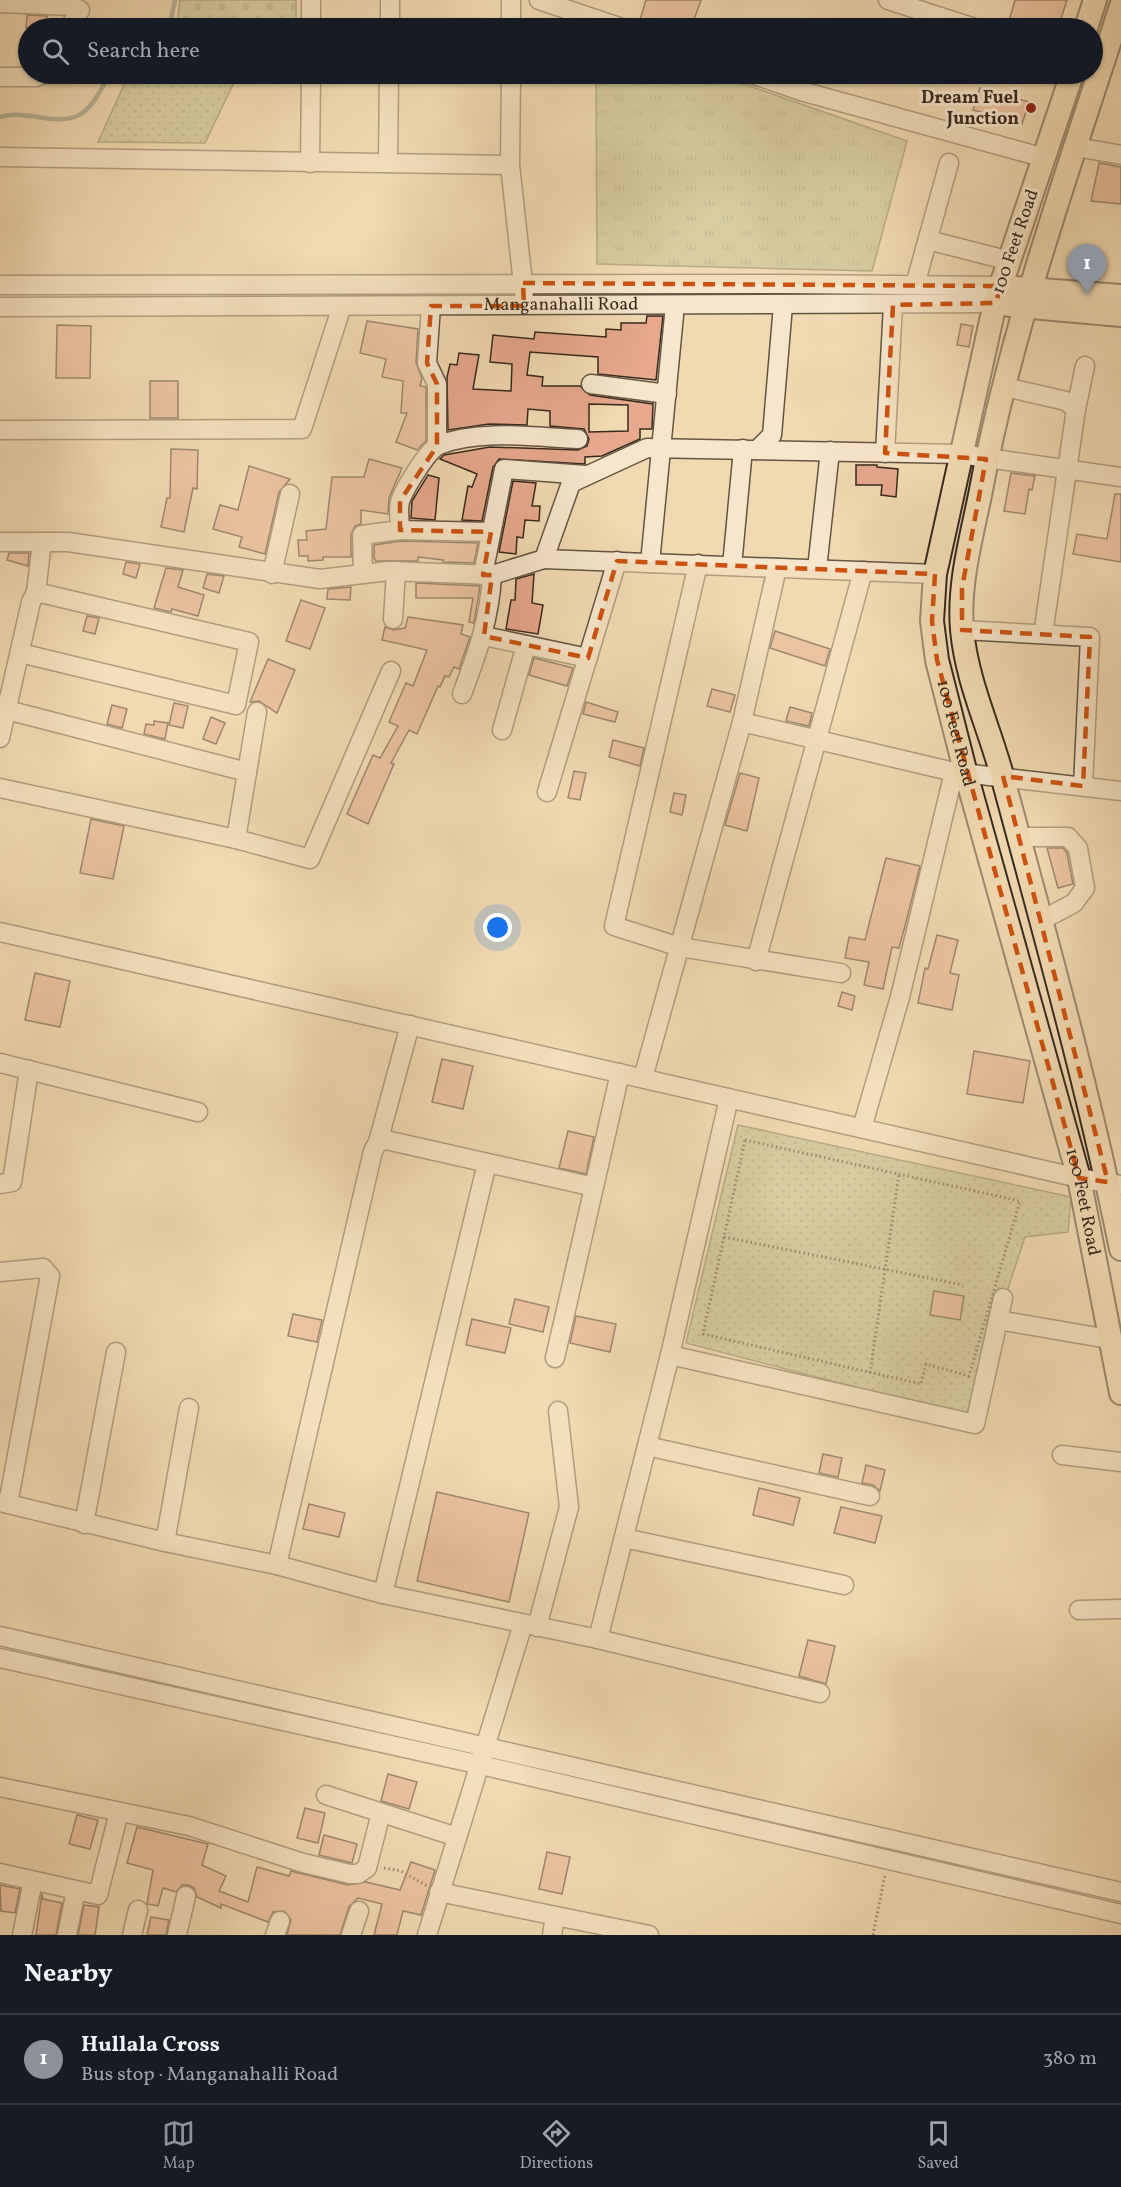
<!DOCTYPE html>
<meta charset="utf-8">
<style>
:root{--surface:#171b24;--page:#242831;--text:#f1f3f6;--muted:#9ea1a6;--line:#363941;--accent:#8c9099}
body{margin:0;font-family:Vollkorn,serif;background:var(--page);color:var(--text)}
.you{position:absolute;left:498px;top:928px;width:21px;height:21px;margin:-15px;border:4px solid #fff;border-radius:50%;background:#1a73e8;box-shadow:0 0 0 9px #1a73e833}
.badge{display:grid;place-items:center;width:39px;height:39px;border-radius:50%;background:var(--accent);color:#fff;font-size:20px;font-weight:700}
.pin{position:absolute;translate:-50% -50px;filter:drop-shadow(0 2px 3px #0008)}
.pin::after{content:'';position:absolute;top:32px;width:21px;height:18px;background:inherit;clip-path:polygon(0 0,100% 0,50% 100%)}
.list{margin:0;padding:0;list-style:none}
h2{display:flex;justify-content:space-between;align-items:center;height:78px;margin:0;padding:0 24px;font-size:26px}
h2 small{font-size:20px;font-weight:400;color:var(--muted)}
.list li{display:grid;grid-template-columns:39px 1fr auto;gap:18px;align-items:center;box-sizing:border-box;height:90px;padding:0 24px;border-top:2px solid var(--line)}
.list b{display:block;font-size:22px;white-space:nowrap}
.list p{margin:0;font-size:20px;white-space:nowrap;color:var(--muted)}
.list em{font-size:20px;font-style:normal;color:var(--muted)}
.icon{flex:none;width:33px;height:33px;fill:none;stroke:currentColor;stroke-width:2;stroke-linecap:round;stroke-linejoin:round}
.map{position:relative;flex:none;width:1121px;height:1935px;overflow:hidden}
.search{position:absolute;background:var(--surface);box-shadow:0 2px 4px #0004;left:18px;right:18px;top:18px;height:66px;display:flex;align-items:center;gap:15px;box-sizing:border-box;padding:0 21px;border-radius:33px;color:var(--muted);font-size:22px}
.sheet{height:168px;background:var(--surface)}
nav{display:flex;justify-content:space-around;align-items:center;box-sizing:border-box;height:84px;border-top:2px solid var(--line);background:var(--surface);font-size:16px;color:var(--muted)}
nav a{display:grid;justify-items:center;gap:3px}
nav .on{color:var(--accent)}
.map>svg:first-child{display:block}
.grass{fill:url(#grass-tufts);stroke:#777456;stroke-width:1.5}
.cemetery{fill:url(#cemetery-stones);stroke:#777456;stroke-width:1.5}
.park{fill:url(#park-dots);stroke:#777456;stroke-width:1.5}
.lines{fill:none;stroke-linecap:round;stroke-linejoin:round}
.stream{stroke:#738071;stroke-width:4.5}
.building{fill:#e7a88d;stroke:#36291e;stroke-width:1.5;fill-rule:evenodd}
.minor-casing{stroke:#655543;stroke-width:21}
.major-casing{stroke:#36291e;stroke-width:26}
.path{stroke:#36291e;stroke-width:3;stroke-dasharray:1.5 3;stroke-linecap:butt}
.minor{stroke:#f6e6cc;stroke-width:18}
.major{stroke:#f1d9b1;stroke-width:22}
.marked{fill:none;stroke:#cd520f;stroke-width:4.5;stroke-dasharray:12 8;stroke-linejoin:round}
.poi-dot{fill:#8f2418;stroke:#f6e6cc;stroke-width:2}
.labels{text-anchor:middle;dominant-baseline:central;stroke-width:6;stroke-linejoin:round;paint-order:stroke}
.poi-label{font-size:18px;font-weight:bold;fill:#36291e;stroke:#f6e6cc;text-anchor:end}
.street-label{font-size:18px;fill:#36291e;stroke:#f6e6cc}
</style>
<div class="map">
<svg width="1121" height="1935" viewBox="0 0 1121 1935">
<defs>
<pattern id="grass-tufts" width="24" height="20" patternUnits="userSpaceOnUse" patternTransform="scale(1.5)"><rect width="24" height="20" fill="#b8bf8d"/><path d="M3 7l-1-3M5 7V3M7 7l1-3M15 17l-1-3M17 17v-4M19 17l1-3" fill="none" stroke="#969b73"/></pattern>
<pattern id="cemetery-stones" width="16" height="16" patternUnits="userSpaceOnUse" patternTransform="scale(1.5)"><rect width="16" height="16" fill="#b8bf8d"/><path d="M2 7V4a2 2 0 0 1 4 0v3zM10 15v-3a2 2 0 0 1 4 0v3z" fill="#969b73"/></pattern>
<pattern id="park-dots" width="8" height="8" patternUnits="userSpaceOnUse" patternTransform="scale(1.5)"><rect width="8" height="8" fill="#b8bf8d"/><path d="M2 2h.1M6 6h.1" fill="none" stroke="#969b73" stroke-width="1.8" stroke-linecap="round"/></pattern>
</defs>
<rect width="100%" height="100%" fill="#f1d9b1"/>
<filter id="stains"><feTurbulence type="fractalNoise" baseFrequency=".00333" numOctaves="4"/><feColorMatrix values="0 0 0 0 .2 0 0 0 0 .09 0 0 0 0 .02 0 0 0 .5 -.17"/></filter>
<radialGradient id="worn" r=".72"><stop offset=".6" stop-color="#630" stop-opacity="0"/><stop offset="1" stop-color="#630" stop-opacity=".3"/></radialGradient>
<polygon class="grass" points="596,74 715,74 907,141 872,271 597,264"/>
<polygon class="cemetery" points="180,0 296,0 296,28 182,28 177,27"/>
<g class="park">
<polygon points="129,74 238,74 205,143 98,142"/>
<polygon points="738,1125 1071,1197 1068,1232 1025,1237 966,1416 686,1343"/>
</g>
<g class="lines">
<g class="stream">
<polyline points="169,28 175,0"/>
<path d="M0,117c14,-4 23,-2 38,0 46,9 51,-7 72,-43"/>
</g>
</g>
<g class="building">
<polygon points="646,0 701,0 691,28 655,28 639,23"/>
<polygon points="1015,0 1067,0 1058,28 1007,28"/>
<polygon points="27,15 47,16 46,28 26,28"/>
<polygon points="980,88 1029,102 1022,124 973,110"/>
<polygon points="1099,163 1121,167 1121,204 1091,201"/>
<path d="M647,316h16l-7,64 -58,-6v-17l-68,-5 -3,23 16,2 -1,9h38l10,9 63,9 -1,25h-12v10l-38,17 -17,1v7l-86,-5 -6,8 -11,54 -20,-1 6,-34 4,1 5,-13 -37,-15 4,-4 46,-8 88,3 9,-4 2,-7 -5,-10 -34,-3v-15l-22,-2 -1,16 -38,-1 -41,6 -1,-53 3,-13 7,1 2,-12 20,2 -6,34 38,2 1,-27 -22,-2 3,-27 41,4 1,-7 71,5v-8l15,1v-7h25zM589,404l39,1v26l-39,1z"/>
<polygon points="367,321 418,329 416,363 422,378 420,386 426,387 426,441 417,450 396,442 407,413 401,413 403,381 382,377 386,359 360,353"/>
<polygon points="961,324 973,326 969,347 957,345"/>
<polygon points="57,325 91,326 90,378 56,378"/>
<rect x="150" y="381" width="28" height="37"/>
<polygon points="171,449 198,450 197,489 193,488 184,532 161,527 167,498 170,498"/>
<polygon points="369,459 402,468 389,498 388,514 361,510 361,524 355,526 351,535 351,557 323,557 323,560 308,561 308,556 299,556 298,540 307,540 306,531 326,529 332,477 364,477"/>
<polygon points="856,465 877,465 877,467 898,469 896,497 881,495 882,485 856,485"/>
<polygon points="249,466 290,479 279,492 265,554 239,547 242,537 213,529 220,505 238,510"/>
<polygon points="1011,473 1035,476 1032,490 1029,489 1025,514 1004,511"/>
<polygon points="428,475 439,478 435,520 411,518 412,501"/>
<polygon points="513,481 536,483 532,506 540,506 539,521 525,520 523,538 517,537 516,554 499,552"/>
<polygon points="1115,494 1121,494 1121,562 1073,554 1077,534 1107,539"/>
<polygon points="401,541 478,543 474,563 443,562 443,560 418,557 418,561 376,561 374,558 374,545"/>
<polygon points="9,553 29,553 28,566 7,560"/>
<polygon points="126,562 140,564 136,578 123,574"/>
<polygon points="166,568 183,570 178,587 204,595 198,616 172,609 171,612 154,608"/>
<polygon points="207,574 224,576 219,593 203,588"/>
<polygon points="534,574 532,603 543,605 538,634 506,629 511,600 515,600 516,579"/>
<polygon points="416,583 480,586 474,623 469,622 473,598 416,598"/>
<polygon points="351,587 350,600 327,599 328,589"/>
<polygon points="301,600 325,608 310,649 286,641"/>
<polygon points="87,616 99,618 95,634 83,631"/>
<polygon points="408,617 463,625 461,634 470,637 459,669 454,667 449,677 445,676 440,687 438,686 417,734 409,730 391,763 394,764 368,824 347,814 373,755 380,758 398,726 389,722 406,683 413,686 427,650 382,640 385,627 393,630 405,628"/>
<polygon points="775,631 830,649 825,666 770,648"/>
<polygon points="534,658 573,668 567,686 529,675"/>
<polygon points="268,659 295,670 277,713 259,701 250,702"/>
<polygon points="712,689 735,695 730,712 707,706"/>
<polygon points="586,702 618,712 615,722 583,714"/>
<polygon points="174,703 188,706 183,728 169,725"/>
<polygon points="112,705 127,709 122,728 107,724"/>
<polygon points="790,707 812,713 809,726 786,721"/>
<polygon points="211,717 225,723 216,744 203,739"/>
<polygon points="154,721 168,723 165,739 144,734 146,724 154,725"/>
<polygon points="613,740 644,748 640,766 609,757"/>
<polygon points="574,771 586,773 580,800 568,798"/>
<polygon points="740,773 759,778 747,831 725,825"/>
<polygon points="674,793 686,795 682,815 670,812"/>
<polygon points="91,819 124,826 113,879 80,873"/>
<polygon points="1047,848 1063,848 1067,853 1073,884 1058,888"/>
<polygon points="886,858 920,866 905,926 899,948 892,947 883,989 864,985 869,962 845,958 849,937 865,940"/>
<polygon points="937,935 958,940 950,973 959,975 952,1010 918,1003 925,968 928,969"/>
<polygon points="35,973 70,981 60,1027 25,1020"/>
<polygon points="842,992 855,996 852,1010 838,1006"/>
<polygon points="974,1051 1030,1061 1023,1103 967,1094"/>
<polygon points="442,1059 473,1066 463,1109 432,1102"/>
<polygon points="568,1131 594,1137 586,1174 559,1168"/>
<polygon points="934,1291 964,1296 960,1320 930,1315"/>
<polygon points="515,1299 549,1307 543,1332 509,1324"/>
<polygon points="293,1314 322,1320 317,1342 288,1336"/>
<polygon points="576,1316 616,1324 610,1352 570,1343"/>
<polygon points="472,1319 511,1328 505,1353 466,1345"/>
<polygon points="823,1454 842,1458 838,1477 819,1473"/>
<polygon points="866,1465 885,1470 880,1491 873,1485 862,1483"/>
<polygon points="759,1488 800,1498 793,1525 753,1515"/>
<polygon points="437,1492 529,1513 509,1602 417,1581"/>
<polygon points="309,1504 345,1513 339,1537 303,1529"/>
<polygon points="841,1507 882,1516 875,1543 834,1533"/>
<polygon points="808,1640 835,1646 826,1684 799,1676"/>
<polygon points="388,1774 417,1782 409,1809 381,1801"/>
<polygon points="305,1808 325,1813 318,1843 297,1838"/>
<polygon points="77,1815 98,1820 90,1849 69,1844"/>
<polygon points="137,1827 208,1844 202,1865 226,1876 219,1891 248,1902 257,1867 289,1876 291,1871 348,1885 366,1882 400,1890 411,1862 435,1870 421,1915 403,1911 397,1935 374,1935 382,1904 358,1898 349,1907 340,1935 287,1935 291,1920 284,1911 273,1912 268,1922 221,1904 221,1908 197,1897 194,1888 188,1885 182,1885 176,1892 163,1888 158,1906 147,1904 153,1870 127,1863"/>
<polygon points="324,1835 357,1844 352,1863 319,1855"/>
<polygon points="547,1852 570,1857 562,1894 539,1889"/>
<polygon points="0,1885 20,1889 15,1913 1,1911"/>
<polygon points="42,1894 43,1899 62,1903 56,1935 36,1935"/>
<polygon points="84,1905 99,1907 95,1935 78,1935"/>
<polygon points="151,1917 169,1920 166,1935 147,1935"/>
</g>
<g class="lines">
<defs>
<g id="minor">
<polyline points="539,0 622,28"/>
<polyline points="888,0 975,28"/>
<polyline points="0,3 72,6 80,10 69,28"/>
<polyline points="311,28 311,0"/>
<polyline points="390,28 390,0"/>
<polyline points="511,28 511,0"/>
<polyline points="511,74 510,165 524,293"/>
<polyline points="752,74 801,91 1045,158"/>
<polyline points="0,77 36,77 43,74"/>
<polyline points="1076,147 1121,155"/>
<polyline points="0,157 510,165"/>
<polyline points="310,163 311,74"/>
<polyline points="388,163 389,74"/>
<polyline points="928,240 1010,261"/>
<polyline points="0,285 786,284 1002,286"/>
<polyline points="915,285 949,163"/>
<polyline points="431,306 427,363 437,384 437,446"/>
<path id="s1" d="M0,307l995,-4"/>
<polyline points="591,384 667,394"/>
<polyline points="1005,387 1066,401 1076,409"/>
<polyline points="0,430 302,429 342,306"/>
<polyline points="757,450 772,435 783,305"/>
<polyline points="885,453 893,305"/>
<polyline points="400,530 491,532"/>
<polyline points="0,542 68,542 320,579 388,571 492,575 544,559 571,483 647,448 960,454 1121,477"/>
<polyline points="544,559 935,574"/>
<polyline points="650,563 675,305"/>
<polyline points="698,564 614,926 680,947 841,973"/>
<polyline points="732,566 743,449"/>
<polyline points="817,569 830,451"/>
<polyline points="272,574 290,494"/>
<path d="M363,574l-1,-39 38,-5c0,-9 -2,-19 0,-28 3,-11 28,-53 39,-57 42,-16 95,-8 139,-6"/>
<polyline points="483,575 504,469 586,475"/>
<polyline points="393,619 396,571"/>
<polyline points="962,630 1090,637 1083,786"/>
<polyline points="1043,634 1076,409 1085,366"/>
<polyline points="484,636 588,658"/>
<polyline points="20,653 236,705 249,642 36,592"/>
<path d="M462,694c15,-40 28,-76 30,-119"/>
<polyline points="7,710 247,772"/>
<polyline points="742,722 954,772"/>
<polyline points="502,730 526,645"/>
<polyline points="0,738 31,602 36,592 42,542"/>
<polyline points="0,788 236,839 310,859 391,671"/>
<polyline points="547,792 617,561"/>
<polyline points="1017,837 1068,837 1078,848 1085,888 1074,903 1042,920"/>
<polyline points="236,839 257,712"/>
<polyline points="0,932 1079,1178 1121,1185"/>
<polyline points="756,961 863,571"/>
<polyline points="0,1063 198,1112"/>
<polyline points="643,1078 742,722 777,568"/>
<polyline points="862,1128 900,997 954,772 1121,791"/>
<polyline points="378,1142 410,1025"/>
<polyline points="0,1184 12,1182 29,1070"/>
<polyline points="0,1272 43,1268 50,1276 8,1504"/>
<polyline points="998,1320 1109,1339"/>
<polyline points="670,1355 975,1424 1003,1298"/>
<polyline points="555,1358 620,1073"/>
<polyline points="647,1446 870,1496"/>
<polyline points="1062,1455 1121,1462"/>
<polyline points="0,1502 165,1542 277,1565 383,1594 598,1639 820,1693"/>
<polyline points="84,1524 116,1352"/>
<polyline points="624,1538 844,1585"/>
<polyline points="165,1542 189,1408"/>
<polyline points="277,1565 373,1151 378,1142 386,1140 594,1187"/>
<polyline points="383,1594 487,1163"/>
<polyline points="1079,1610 1121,1609"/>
<polyline points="537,1627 569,1507 558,1411"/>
<polyline points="0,1636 1121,1892"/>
<polyline points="598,1639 670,1355 729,1098"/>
<polyline points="0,1658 481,1765 1121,1914"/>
<polyline points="0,1787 189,1826 303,1863 350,1874 358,1874 367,1868 381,1813"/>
<polyline points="326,1795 457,1837"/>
<polyline points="0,1873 98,1895 119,1812"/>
<polyline points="439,1892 649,1935"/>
<polyline points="22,1935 33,1881"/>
<polyline points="67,1935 76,1890"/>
<polyline points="132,1935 138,1910"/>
<polyline points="177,1935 186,1896"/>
<polyline points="275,1935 280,1921"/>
<polyline points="351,1935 359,1911"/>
<polyline points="427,1935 523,1624"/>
<polyline points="552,1935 555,1917"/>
</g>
<g id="major">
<path d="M1121,6c-51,160 -109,319 -140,484 -9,46 -23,93 -19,140 5,53 28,99 41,149 42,156 86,312 118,470"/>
<polyline points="1086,28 1095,0"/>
<path id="s2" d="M1072,74l-77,229 -60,271 -3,47 5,39 29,114 113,404 42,215"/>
<polyline points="1015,288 1121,296"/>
<polyline points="1009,305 1121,315"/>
</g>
</defs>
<use href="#minor" class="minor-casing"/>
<use href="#major" class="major-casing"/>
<g class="path">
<polygon points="745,1140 1020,1201 969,1376 926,1364 921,1384 703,1334"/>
<polyline points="724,1237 963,1285"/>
<polyline points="870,1373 899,1174"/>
<polyline points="384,1868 401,1871 427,1886"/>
<polyline points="873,1935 885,1875"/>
</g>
<use href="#minor" class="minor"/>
<use href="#major" class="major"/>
</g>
<path d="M0 0H1121V1935H0ZM523,283l479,3 -7,17 -102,2 -8,148 101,6 -24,129v42l128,7 -7,149 -80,-10 105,406 -29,-4 -142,-518 -5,-39 3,-47 -318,-13 -29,97 -104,-22 8,-61h-9l8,-43 -91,-2v-29l37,-55v-62l-10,-21 4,-57h93z" fill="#f1d9b1" fill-opacity=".55" fill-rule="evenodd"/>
<path class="marked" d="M523,283l479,3 -7,17 -102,2 -8,148 101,6 -24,129v42l128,7 -7,149 -80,-10 105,406 -29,-4 -142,-518 -5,-39 3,-47 -318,-13 -29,97 -104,-22 8,-61h-9l8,-43 -91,-2v-29l37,-55v-62l-10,-21 4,-57h93z"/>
<circle class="poi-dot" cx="1031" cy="108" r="6"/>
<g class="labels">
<g class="poi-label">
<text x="1019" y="98">Dream Fuel<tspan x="1019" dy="21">Junction</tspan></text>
</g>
<g class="street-label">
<text transform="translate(1016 242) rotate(-71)">100 Feet Road</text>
<text stroke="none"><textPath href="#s1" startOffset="561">Manganahalli Road</textPath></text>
<text stroke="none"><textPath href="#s2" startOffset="681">100 Feet Road</textPath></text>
<text stroke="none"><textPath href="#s2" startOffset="1167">100 Feet Road</textPath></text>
</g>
</g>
<rect width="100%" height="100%" filter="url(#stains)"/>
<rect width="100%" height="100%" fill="url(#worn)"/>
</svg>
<div class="you"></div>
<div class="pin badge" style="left:1087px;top:294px">1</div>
<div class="search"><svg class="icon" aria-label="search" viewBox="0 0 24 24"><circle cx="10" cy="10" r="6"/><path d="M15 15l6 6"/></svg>Search here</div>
</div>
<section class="sheet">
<h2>Nearby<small></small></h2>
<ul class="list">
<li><span class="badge">1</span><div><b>Hullala Cross</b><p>Bus stop · Manganahalli Road</p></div><em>380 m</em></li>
</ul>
</section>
<nav>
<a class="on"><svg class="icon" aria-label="map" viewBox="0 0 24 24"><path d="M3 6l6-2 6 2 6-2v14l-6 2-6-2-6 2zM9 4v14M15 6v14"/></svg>Map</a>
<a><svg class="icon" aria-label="directions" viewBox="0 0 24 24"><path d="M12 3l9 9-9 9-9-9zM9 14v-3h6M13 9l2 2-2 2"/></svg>Directions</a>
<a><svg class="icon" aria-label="saved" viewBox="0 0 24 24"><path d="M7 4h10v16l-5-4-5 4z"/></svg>Saved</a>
</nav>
